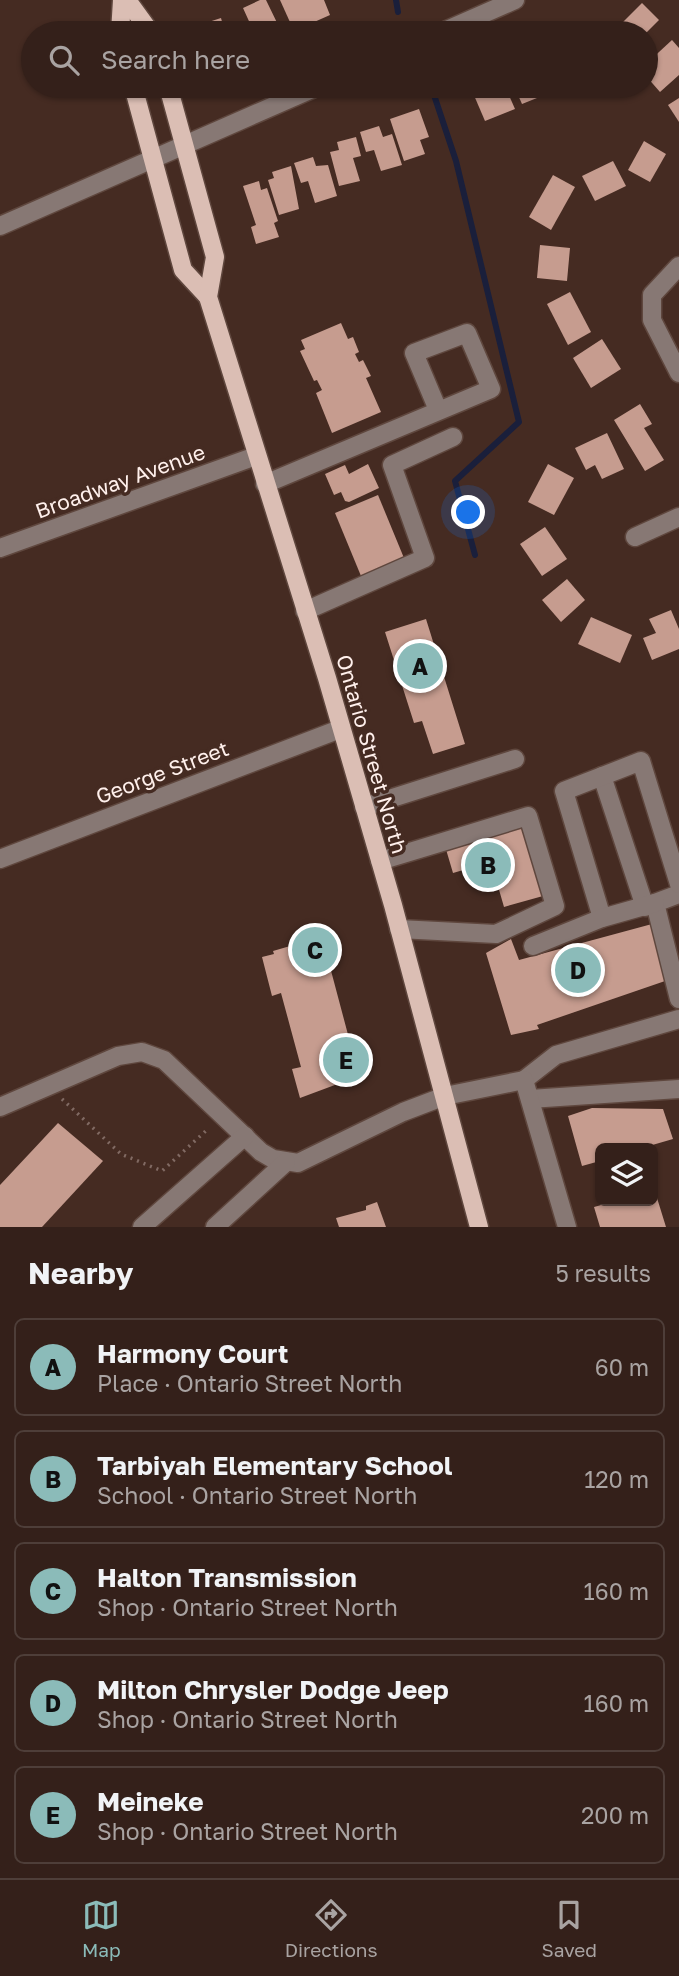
<!DOCTYPE html>
<meta charset="utf-8">
<style>
:root{--surface:#34201a;--page:#3c2823;--text:#f1f3f6;--muted:#a9a3a2;--line:#4e3e39;--accent:#8bbbb9}
body{margin:0;font-family:"Golos Text",sans-serif;background:var(--page);color:var(--text)}
.controls{position:absolute;right:21px;bottom:21px;display:grid;overflow:hidden;border-radius:10px;box-shadow:0 2px 5px #0004}
.controls button{width:63px;height:63px;display:grid;place-items:center;padding:0;border:0;border-bottom:2px solid var(--line);background:var(--surface);color:var(--text);font:35px sans-serif}
.you{position:absolute;left:469px;top:513px;width:24px;height:24px;margin:-18px;border:5px solid #fff;border-radius:50%;background:#1a73e8;box-shadow:0 0 0 10px #1a73e833}
.badge{display:grid;place-items:center;width:46px;height:46px;border-radius:50%;background:var(--accent);color:#111;font-size:23px;font-weight:700}
.pin{position:absolute;translate:-50% -50%;border:4px solid #fff;box-shadow:0 2px 7px #0006}
.list{margin:0;padding:0;list-style:none}
h2{display:flex;justify-content:space-between;align-items:center;height:91px;margin:0;padding:0 28px;font-size:30px}
h2 small{font-size:23px;font-weight:400;color:var(--muted)}
.list li{display:grid;grid-template-columns:46px 1fr auto;gap:21px;align-items:center;box-sizing:border-box;height:98px;margin:0 14px 14px;padding:0 14px;border:2px solid var(--line);border-radius:10px}
.list b{display:block;font-size:26px;white-space:nowrap}
.list p{margin:0;font-size:23px;white-space:nowrap;color:var(--muted)}
.list em{font-size:23px;font-style:normal;color:var(--muted)}
.icon{flex:none;width:38px;height:38px;fill:none;stroke:currentColor;stroke-width:2;stroke-linecap:round;stroke-linejoin:round}
.map{position:relative;flex:none;width:679px;height:1227px;overflow:hidden}
.search{position:absolute;background:var(--surface);box-shadow:0 2px 5px #0004;left:21px;right:21px;top:21px;height:77px;display:flex;align-items:center;gap:18px;box-sizing:border-box;padding:0 24px;border-radius:38px;color:var(--muted);font-size:26px}
.sheet{height:651px;background:var(--surface)}
nav{display:flex;justify-content:space-around;align-items:center;box-sizing:border-box;height:98px;border-top:2px solid var(--line);background:var(--surface);font-size:19px;color:var(--muted)}
nav a{display:grid;justify-items:center;gap:4px}
nav .on{color:var(--accent)}
.map>svg:first-child{display:block}
.lines{fill:none;stroke-linecap:round;stroke-linejoin:round}
.stream{stroke:#1a1f3b;stroke-width:6}
.building{fill:#c69c8f}
.minor-casing{stroke:#5f473e;stroke-width:21}
.major-casing{stroke:#5f473e;stroke-width:21}
.path{stroke:#816a63;stroke-width:3.5;stroke-dasharray:2 5;stroke-linecap:butt}
.minor{stroke:#877874;stroke-width:18}
.major{stroke:#dbbeb4;stroke-width:18}
.labels{text-anchor:middle;dominant-baseline:central;stroke-width:7;stroke-linejoin:round;paint-order:stroke}
.street-label{font-size:21px;fill:#fff0ec;stroke:#452b22}
</style>
<div class="map">
<svg width="679" height="1227" viewBox="0 0 679 1227">
<rect width="100%" height="100%" fill="#452b22"/>
<g class="lines">
<g class="stream">
<polyline points="396,0 398,12"/>
<polyline points="431,86 456,161 519,422 455,481 475,555"/>
</g>
</g>
<g class="building">
<polygon points="260,0 266,0 282,33 246,33 253,30 243,8"/>
<polygon points="280,0 324,0 330,15 294,31"/>
<polygon points="642,3 659,20 646,33 612,33"/>
<polygon points="221,18 225,33 199,33 196,26"/>
<polygon points="672,40 679,48 679,75 660,92 646,76 646,64"/>
<polygon points="470,86 505,86 515,109 485,121"/>
<polygon points="514,86 538,86 542,96 522,104"/>
<polygon points="679,98 679,122 668,105"/>
<polygon points="419,109 429,137 420,140 425,154 404,161 390,119"/>
<polygon points="379,126 383,137 392,134 402,165 381,171 374,150 366,152 360,132"/>
<polygon points="356,137 361,156 353,158 360,181 339,186 330,152 339,150 337,142"/>
<polygon points="644,141 666,154 650,182 628,170"/>
<polygon points="313,157 316,166 328,165 337,196 315,203 308,181 301,183 294,163"/>
<polygon points="613,161 626,186 595,201 582,176"/>
<polygon points="291,166 299,209 279,215 268,180 274,178 272,172"/>
<polygon points="553,175 575,187 551,230 529,217"/>
<polygon points="259,181 261,190 267,188 278,221 274,223 279,237 256,244 251,227 256,225 243,186"/>
<polygon points="540,245 570,248 567,281 537,278"/>
<polygon points="570,292 591,332 568,345 547,304"/>
<polygon points="341,323 348,339 353,337 359,352 355,354 359,362 363,360 371,376 366,378 381,412 332,433 316,393 322,390 317,380 314,381 300,351 305,349 301,340"/>
<polygon points="602,339 621,369 591,388 573,358"/>
<polygon points="640,404 652,424 644,428 664,460 645,471 614,420"/>
<polygon points="607,433 624,469 602,479 595,465 586,470 575,448"/>
<polygon points="368,464 379,488 349,502 345,501 341,492 334,495 325,474 345,465 349,474"/>
<polygon points="548,464 574,478 554,515 528,502"/>
<polygon points="378,495 404,558 361,576 335,513"/>
<polygon points="545,527 567,559 542,576 520,544"/>
<polygon points="567,579 585,600 561,622 542,600"/>
<polygon points="671,610 679,629 679,649 652,660 643,638 656,633 649,619"/>
<polygon points="591,617 632,635 620,663 578,644"/>
<polygon points="426,619 465,744 433,754 422,721 414,723 385,632"/>
<polygon points="522,823 543,896 504,907 491,862 453,873 445,846"/>
<polygon points="652,924 668,980 537,1025 539,1029 511,1035 486,953 511,939 519,960"/>
<polygon points="321,933 359,1076 300,1098 292,1069 301,1067 281,993 272,996 262,957 274,954 273,951 297,944 296,940"/>
<polygon points="592,1108 663,1109 673,1139 642,1148 600,1148 600,1161 582,1166 568,1116"/>
<polygon points="58,1123 103,1161 42,1227 0,1227 0,1185"/>
<polygon points="653,1185 666,1227 600,1227 594,1207 616,1201 653,1201"/>
<polygon points="377,1202 386,1227 339,1227 336,1218 366,1210 366,1206"/>
</g>
<g class="lines">
<defs>
<g id="minor">
<polyline points="440,33 515,0"/>
<polyline points="0,226 319,86"/>
<polyline points="679,266 652,295 652,320 679,373"/>
<polyline points="265,484 491,389 467,333 414,353 438,410"/>
<polyline points="635,537 679,517"/>
<polyline points="0,548 256,456"/>
<polyline points="305,611 425,558 392,465 453,437"/>
<polyline points="602,776 645,907"/>
<polyline points="364,807 515,759"/>
<polyline points="0,859 340,729"/>
<polyline points="380,861 528,816 555,906 496,934 399,929"/>
<polyline points="679,894 655,903 679,999"/>
<polyline points="602,918 564,791 641,761 679,884"/>
<polyline points="533,946 602,918 655,903"/>
<polyline points="524,1080 556,1055 679,1019"/>
<polyline points="530,1099 679,1089"/>
<polyline points="0,1107 118,1056 142,1052 164,1060 261,1152 273,1159 298,1163 403,1112 445,1096 524,1080 567,1227"/>
<polyline points="142,1227 245,1136"/>
<polyline points="215,1227 286,1162"/>
</g>
<g id="major">
<polyline points="127,0 151,33"/>
<polyline points="120,33 122,0"/>
<polyline points="133,86 183,270 208,297"/>
<polyline points="168,86 215,257 208,297 327,678 393,905 479,1227"/>
</g>
</defs>
<use href="#minor" class="minor-casing"/>
<use href="#major" class="major-casing"/>
<polyline class="path" points="62,1099 121,1154 162,1171 209,1128"/>
<use href="#minor" class="minor"/>
<use href="#major" class="major"/>
</g>
<g class="labels">
<g class="street-label">
<text transform="translate(120 481) rotate(-20)">Broadway Avenue</text>
<text transform="translate(372 754) rotate(74)">Ontario Street North</text>
<text transform="translate(162 772) rotate(-21)">George Street</text>
</g>
</g>
</svg>
<div class="controls">
<button><svg class="icon" aria-label="layers" viewBox="0 0 24 24"><path d="M12 4l9 5-9 5-9-5zM3 14l9 5 9-5"/></svg></button>
</div>
<div class="you"></div>
<div class="pin badge" style="left:420px;top:666px">A</div>
<div class="pin badge" style="left:488px;top:865px">B</div>
<div class="pin badge" style="left:315px;top:950px">C</div>
<div class="pin badge" style="left:578px;top:970px">D</div>
<div class="pin badge" style="left:346px;top:1060px">E</div>
<div class="search"><svg class="icon" aria-label="search" viewBox="0 0 24 24"><circle cx="10" cy="10" r="6"/><path d="M15 15l6 6"/></svg>Search here</div>
</div>
<section class="sheet">
<h2>Nearby<small>5 results</small></h2>
<ul class="list">
<li><span class="badge">A</span><div><b>Harmony Court</b><p>Place · Ontario Street North</p></div><em>60 m</em></li>
<li><span class="badge">B</span><div><b>Tarbiyah Elementary School</b><p>School · Ontario Street North</p></div><em>120 m</em></li>
<li><span class="badge">C</span><div><b>Halton Transmission</b><p>Shop · Ontario Street North</p></div><em>160 m</em></li>
<li><span class="badge">D</span><div><b>Milton Chrysler Dodge Jeep</b><p>Shop · Ontario Street North</p></div><em>160 m</em></li>
<li><span class="badge">E</span><div><b>Meineke</b><p>Shop · Ontario Street North</p></div><em>200 m</em></li>
</ul>
</section>
<nav>
<a class="on"><svg class="icon" aria-label="map" viewBox="0 0 24 24"><path d="M3 6l6-2 6 2 6-2v14l-6 2-6-2-6 2zM9 4v14M15 6v14"/></svg>Map</a>
<a><svg class="icon" aria-label="directions" viewBox="0 0 24 24"><path d="M12 3l9 9-9 9-9-9zM9 14v-3h6M13 9l2 2-2 2"/></svg>Directions</a>
<a><svg class="icon" aria-label="saved" viewBox="0 0 24 24"><path d="M7 4h10v16l-5-4-5 4z"/></svg>Saved</a>
</nav>
